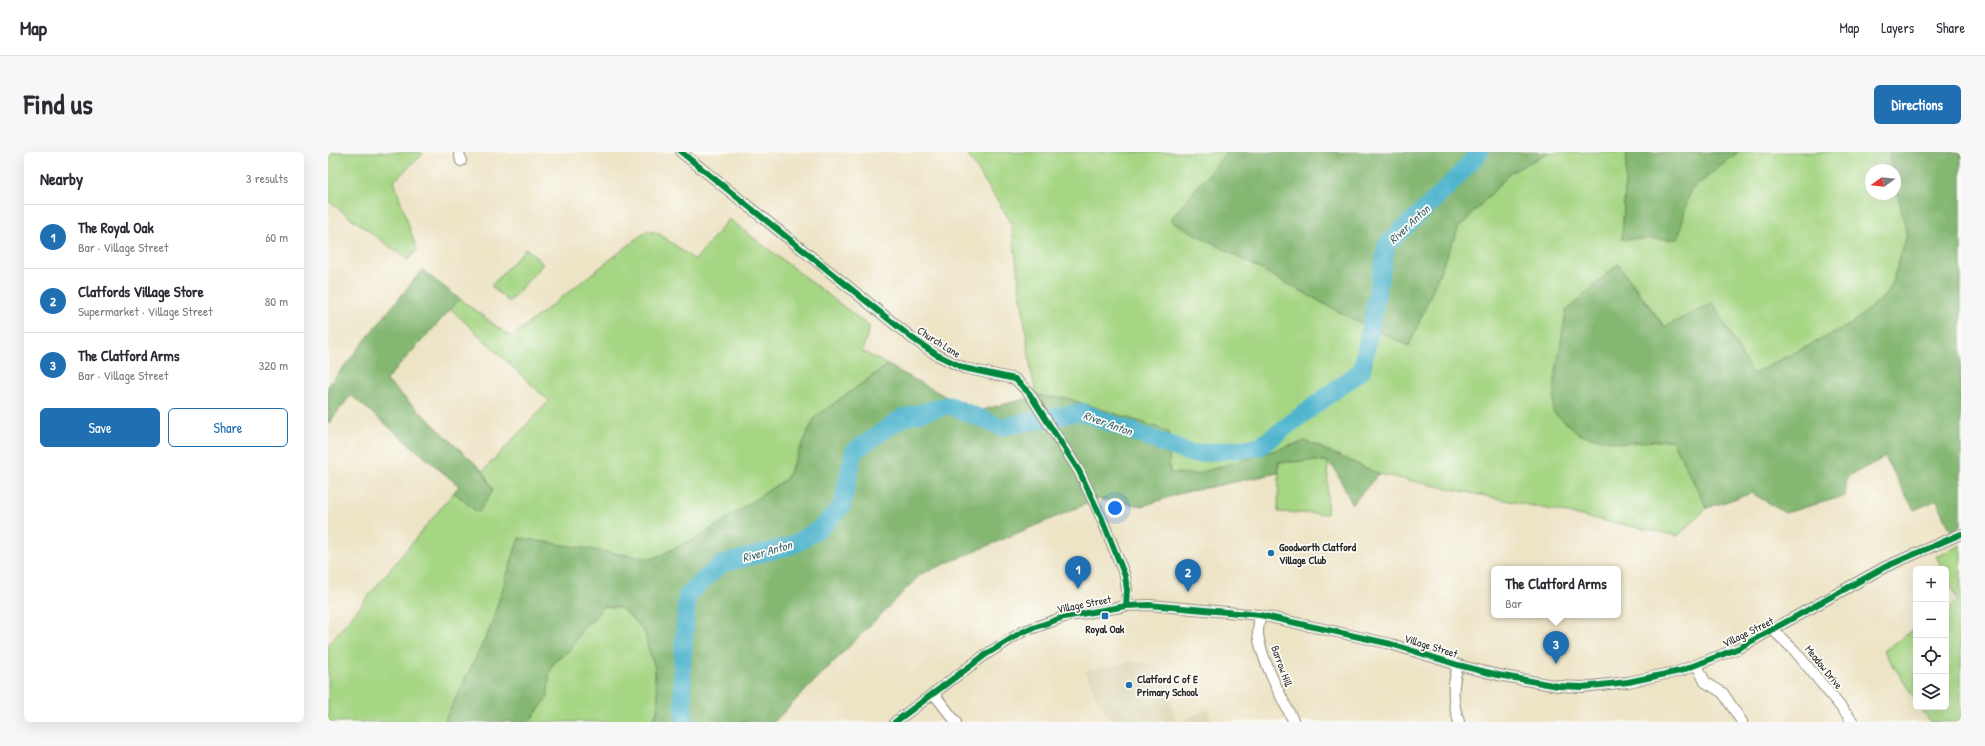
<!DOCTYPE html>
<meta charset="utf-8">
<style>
:root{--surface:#fff;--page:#f7f7f7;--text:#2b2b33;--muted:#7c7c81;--line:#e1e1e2;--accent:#1f6fb2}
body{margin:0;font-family:"Patrick Hand",sans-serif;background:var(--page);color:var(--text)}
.controls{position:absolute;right:12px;bottom:12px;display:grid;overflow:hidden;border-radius:6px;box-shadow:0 4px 16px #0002}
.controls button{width:36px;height:36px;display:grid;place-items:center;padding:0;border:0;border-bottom:1px solid var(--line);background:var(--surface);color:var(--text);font:20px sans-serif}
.compass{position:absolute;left:1537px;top:12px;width:36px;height:36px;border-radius:50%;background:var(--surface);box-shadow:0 4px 16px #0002;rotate:255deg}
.you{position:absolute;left:787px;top:356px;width:14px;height:14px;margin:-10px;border:3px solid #fff;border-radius:50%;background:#1a73e8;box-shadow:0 0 0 6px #1a73e833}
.badge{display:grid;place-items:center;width:26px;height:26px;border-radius:50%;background:var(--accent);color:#fff;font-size:13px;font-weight:700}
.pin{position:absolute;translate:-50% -33px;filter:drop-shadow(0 1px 2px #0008)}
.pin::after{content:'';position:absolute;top:21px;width:14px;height:12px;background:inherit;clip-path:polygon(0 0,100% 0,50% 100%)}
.popup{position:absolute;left:1163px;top:414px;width:130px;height:52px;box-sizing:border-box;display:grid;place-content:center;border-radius:6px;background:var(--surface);filter:drop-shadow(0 1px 3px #0005);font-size:13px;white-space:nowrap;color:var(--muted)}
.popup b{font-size:15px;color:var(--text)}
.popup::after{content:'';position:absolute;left:50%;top:100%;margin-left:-8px;border:8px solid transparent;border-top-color:var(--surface)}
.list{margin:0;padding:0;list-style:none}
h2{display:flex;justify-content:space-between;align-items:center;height:52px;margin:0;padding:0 16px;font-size:17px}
h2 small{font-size:13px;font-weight:400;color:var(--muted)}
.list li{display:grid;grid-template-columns:26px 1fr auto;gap:12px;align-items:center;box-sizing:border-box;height:64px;padding:0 16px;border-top:1px solid var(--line)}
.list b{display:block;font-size:15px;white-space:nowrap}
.list p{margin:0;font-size:13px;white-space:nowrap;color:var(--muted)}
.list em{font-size:13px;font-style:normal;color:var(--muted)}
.actions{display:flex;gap:8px;padding:12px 16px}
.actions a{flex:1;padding:9px 0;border:1px solid var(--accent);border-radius:6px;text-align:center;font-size:14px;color:var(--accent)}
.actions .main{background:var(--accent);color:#fff}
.icon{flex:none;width:22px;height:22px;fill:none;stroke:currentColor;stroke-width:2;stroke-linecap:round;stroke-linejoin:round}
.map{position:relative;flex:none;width:1633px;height:570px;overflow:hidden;border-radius:6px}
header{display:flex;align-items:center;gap:24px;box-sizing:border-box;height:56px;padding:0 20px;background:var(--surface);border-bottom:1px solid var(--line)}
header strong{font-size:19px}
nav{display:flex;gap:22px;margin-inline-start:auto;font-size:14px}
.intro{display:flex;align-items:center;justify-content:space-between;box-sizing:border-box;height:96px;padding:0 24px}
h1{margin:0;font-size:28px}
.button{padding:10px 18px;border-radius:6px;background:var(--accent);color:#fff;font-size:14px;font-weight:700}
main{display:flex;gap:24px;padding:0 24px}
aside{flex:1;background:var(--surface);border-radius:6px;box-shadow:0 4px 16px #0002}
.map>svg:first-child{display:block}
.built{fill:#ddd8b7}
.green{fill:#a6d684;stroke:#688058}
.forest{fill:#84b772;stroke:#58714e}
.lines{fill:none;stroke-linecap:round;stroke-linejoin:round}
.river{stroke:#4fb5ce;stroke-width:18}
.minor-casing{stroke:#8c8878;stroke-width:12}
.minor{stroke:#fff;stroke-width:10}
.cycleway-casing{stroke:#fdfcf7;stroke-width:8}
.cycleway{stroke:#00873e;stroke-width:6}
.poi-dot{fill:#1f6fb2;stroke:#fdfcf7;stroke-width:1.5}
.labels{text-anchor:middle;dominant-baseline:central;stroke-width:3.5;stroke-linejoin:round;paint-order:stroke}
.street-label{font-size:11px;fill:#2b2b2b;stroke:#fdfcf7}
.poi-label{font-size:11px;font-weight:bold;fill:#2b2b2b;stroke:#fdfcf7;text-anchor:start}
.water-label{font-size:12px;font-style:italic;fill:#39626c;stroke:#fdfcf7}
</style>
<header>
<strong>Map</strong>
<nav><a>Map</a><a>Layers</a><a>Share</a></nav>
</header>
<div class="intro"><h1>Find us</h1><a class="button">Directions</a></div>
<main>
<aside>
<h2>Nearby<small>3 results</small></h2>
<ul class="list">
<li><span class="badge">1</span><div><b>The Royal Oak</b><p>Bar · Village Street</p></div><em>60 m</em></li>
<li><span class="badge">2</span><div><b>Clatfords Village Store</b><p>Supermarket · Village Street</p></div><em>80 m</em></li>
<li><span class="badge">3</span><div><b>The Clatford Arms</b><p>Bar · Village Street</p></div><em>320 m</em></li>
</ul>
<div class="actions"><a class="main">Save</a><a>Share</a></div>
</aside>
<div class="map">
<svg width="1633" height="570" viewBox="0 0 1633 570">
<rect width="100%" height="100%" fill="#fdfcf7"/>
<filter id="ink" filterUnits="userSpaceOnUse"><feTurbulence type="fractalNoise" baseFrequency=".025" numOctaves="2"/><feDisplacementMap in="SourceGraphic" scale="8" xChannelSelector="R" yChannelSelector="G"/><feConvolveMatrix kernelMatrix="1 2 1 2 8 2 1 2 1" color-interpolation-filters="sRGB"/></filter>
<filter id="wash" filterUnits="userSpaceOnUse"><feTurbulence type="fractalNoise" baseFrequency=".012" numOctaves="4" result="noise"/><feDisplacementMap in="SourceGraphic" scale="16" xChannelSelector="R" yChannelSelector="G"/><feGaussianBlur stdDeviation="0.9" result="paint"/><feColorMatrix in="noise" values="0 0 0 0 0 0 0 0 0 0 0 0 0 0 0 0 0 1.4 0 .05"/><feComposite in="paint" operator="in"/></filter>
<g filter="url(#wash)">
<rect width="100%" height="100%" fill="#ede4c6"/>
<g class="built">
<polygon points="803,510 832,512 848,570 783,570 769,547 757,519"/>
<polygon points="879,556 884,570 852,570"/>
</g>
<g class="green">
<polygon points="0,0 92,0 95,2 66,29 89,98 80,108 0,49"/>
<polygon points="638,0 899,0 842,68 1019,164 1081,194 1130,77 1182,21 1221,0 1299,0 1294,86 1350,87 1361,39 1410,0 1561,0 1565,18 1543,18 1543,42 1567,42 1567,27 1579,84 1561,140 1522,173 1424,222 1337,175 1290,112 1238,159 1234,192 1293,291 1344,288 1379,356 1350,384 1051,322 978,289 868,322 842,321 840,279 738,246 709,244 703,219 683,70"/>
<polygon points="401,67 542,175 534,199 560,213 487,265 458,327 371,385 324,407 191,386 161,479 116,570 0,570 0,493 126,340 150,361 165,338 155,319 221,249 123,157 132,147 183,185 320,78 330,81 367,108"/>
<polygon points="198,96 215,112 181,150 163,134"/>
<polygon points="1000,309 999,362 950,360 951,310"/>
<polygon points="1633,393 1633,570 1602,570 1592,555 1618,555 1618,457 1630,449 1618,424 1618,417 1615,417 1608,404"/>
<polygon points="275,454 292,456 299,461 315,478 318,485 319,493 327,516 327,529 330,542 329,560 324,570 201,570 220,545 221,523 226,510 236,503 257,473 265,468"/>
<polygon points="1588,476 1588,549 1556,499"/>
</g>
<g class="forest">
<polygon points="899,0 1221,0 1182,21 1130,77 1081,194 1019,164 842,68"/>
<polygon points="1299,0 1410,0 1362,39 1350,87 1294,87"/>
<polygon points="1561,0 1633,0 1633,373 1623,379 1609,348 1586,358 1557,305 1519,325 1517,344 1457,361 1424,341 1379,356 1344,288 1293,291 1253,283 1225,260 1227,226 1238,159 1290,112 1336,175 1385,151 1424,222 1522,173 1561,140 1579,84 1567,28 1567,18 1565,18"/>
<polygon points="94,118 132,147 58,228 155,319 165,338 150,361 126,340 131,334 23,243 0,272 0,234"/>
<polygon points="560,213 646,260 709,244 738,246 840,279 842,321 868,322 978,289 1051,322 1024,352 1007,317 998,309 950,310 950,321 853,341 815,354 770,347 593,422 446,570 324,570 329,560 330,542 327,529 327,516 319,493 318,485 315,478 299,461 292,456 275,454 265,468 257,473 242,498 226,510 221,523 220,545 201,570 116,570 161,479 191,386 324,407 371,385 458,327 487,265"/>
</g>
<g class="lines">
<polyline class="river" points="356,570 354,517 359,443 393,412 465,393 494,375 514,354 526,299 574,266 621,253 673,275 753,260 864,302 931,295 1034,218 1059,92 1118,37 1152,0"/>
</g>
</g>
<g filter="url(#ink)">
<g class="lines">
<defs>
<g id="minor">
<polyline points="131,0 133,9"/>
<polyline points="353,0 584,186 609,203 636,216 687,227 701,241 751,319 774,367 797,424 799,438 798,454"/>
<path d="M932,463c-1,6 -2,13 -2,19 3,25 24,65 36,88"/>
<polyline points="1446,479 1467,499 1525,570"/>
<path d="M1130,513c-6,21 -6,37 1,57"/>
<polyline points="1369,513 1377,530 1395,541 1414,570"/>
<polyline points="606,542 628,570"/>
<polyline points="567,570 657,503 694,480 736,465 798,454 821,453 932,463 1063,492 1130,513 1170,523 1230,534 1254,535 1300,530 1352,519 1411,496 1557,415 1633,382"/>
</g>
</defs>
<use href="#minor" class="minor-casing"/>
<use href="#minor" class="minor"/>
<defs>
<g id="cycleway">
<polyline points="353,0 584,186 609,203 636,216 687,227 701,241 751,319 774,367 797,424 799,438 798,454"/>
<polyline points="567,570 657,503 694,480 736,465 798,454 821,453 932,463 1063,492 1130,513 1170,523 1230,534 1254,535 1300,530 1352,519 1411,496 1557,415 1633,382"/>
</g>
</defs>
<use href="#cycleway" class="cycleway-casing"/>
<use href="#cycleway" class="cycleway"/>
</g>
</g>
<g class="poi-dot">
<circle cx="943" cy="401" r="4"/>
<rect x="773" y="460" width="8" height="8" rx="2"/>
<circle cx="801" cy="533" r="4"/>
</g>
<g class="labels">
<g class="street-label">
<text transform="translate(611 190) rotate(32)">Church Lane</text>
<text transform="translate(756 452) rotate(-11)">Village Street</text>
<text transform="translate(1420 480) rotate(-26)">Village Street</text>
<text transform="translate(1103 494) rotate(17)">Village Street</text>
<text transform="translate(954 514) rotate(70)">Barrow Hill</text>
<text transform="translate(1496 515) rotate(51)">Meadow Drive</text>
</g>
<g class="poi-label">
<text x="951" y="395">Goodworth Clatford<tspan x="951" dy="13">Village Club</tspan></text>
<text x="777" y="477" text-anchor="middle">Royal Oak</text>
<text x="809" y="527">Clatford C of E<tspan x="809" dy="13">Primary School</tspan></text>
</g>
<g class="water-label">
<text transform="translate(1081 72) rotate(-43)">River Anton</text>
<text transform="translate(780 271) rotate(20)">River Anton</text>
<text transform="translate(439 399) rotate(-16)">River Anton</text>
</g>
</g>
</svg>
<div class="controls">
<button>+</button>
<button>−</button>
<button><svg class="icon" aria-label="locate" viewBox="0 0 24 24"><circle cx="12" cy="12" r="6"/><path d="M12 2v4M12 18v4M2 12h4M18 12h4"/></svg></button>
<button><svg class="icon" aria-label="layers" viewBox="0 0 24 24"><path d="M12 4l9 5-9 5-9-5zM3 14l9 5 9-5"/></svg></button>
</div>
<svg class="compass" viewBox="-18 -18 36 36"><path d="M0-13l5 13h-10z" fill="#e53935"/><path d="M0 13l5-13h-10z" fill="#7c7c81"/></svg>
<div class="you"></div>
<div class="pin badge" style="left:750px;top:437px">1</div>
<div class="pin badge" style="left:860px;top:440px">2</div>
<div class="pin badge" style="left:1228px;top:512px">3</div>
<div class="popup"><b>The Clatford Arms</b>Bar</div>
</div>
</main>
